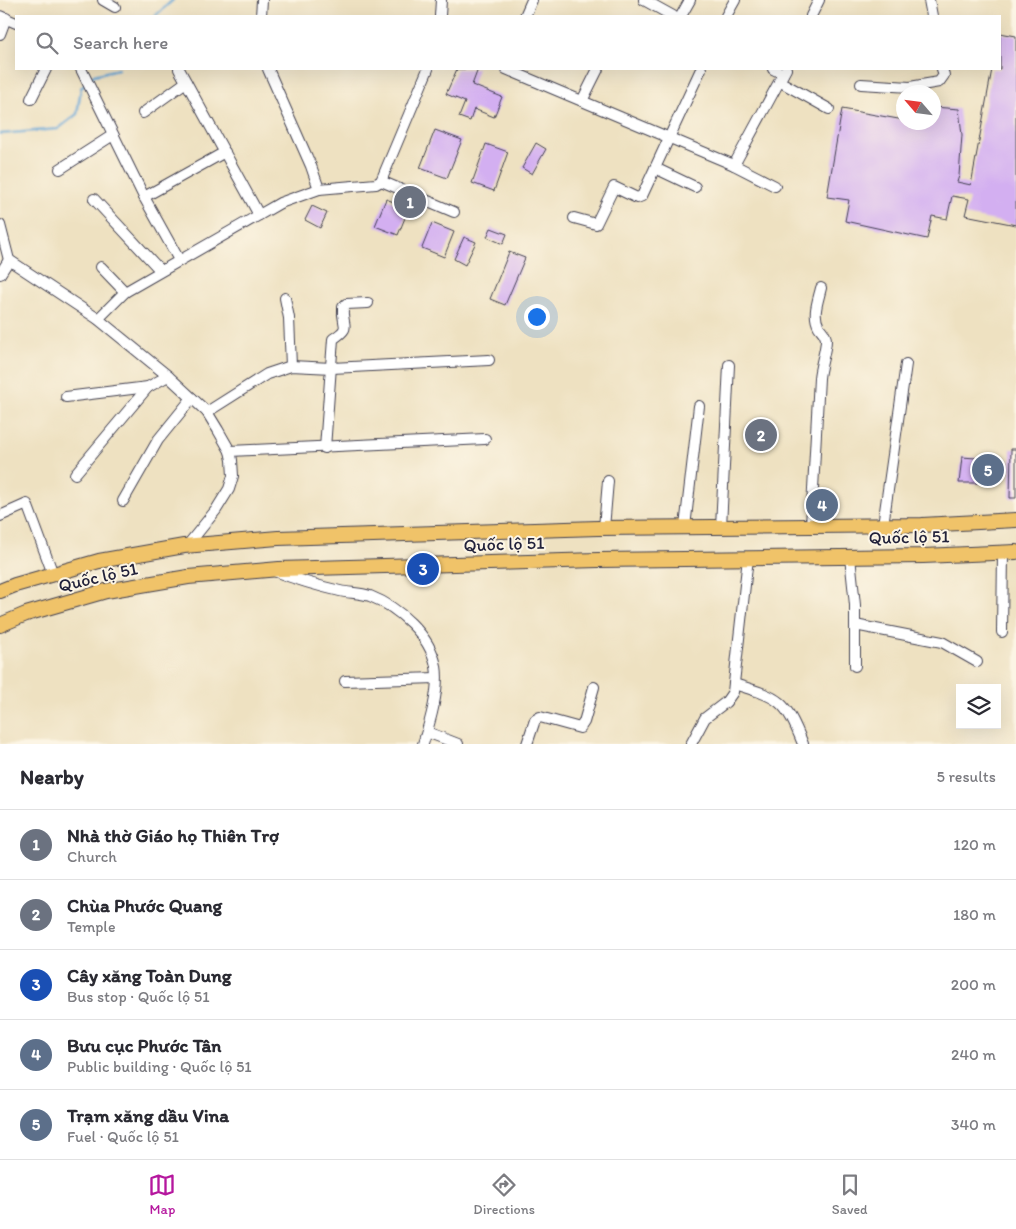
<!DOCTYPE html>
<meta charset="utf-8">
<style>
:root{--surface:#fff;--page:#f2f2f3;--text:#2b2b33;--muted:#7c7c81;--line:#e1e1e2;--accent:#b5179e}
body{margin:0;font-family:Itim,sans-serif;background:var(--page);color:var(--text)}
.controls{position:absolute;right:15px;bottom:15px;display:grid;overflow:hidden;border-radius:0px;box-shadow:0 5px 20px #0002}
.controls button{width:45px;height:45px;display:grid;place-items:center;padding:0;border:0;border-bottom:1px solid var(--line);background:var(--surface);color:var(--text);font:25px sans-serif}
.compass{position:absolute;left:896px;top:85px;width:45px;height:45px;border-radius:50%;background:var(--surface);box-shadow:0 5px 20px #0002;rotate:298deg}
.you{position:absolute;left:536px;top:316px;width:18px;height:18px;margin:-12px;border:4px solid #fff;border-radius:50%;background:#1a73e8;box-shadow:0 0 0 8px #1a73e833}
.badge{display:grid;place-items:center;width:32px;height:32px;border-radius:50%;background:var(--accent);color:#fff;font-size:16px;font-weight:700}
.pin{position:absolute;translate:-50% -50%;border:2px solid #fff;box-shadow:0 1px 5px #0006}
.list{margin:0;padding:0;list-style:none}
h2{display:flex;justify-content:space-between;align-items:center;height:65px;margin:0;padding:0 20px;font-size:21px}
h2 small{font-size:16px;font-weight:400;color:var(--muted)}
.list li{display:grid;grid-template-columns:32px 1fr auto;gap:15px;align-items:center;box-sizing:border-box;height:70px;padding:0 20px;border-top:1px solid var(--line)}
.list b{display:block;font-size:19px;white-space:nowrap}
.list p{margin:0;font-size:16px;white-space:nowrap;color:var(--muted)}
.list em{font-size:16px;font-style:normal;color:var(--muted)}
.icon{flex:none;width:28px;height:28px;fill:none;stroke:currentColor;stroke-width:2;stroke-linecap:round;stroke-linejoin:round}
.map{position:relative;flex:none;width:1016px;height:744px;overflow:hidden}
.search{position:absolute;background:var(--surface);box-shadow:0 5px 20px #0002;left:15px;right:15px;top:15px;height:55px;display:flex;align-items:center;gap:12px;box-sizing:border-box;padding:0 18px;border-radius:0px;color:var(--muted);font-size:19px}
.sheet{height:415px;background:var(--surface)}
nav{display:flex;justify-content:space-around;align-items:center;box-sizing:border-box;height:70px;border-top:1px solid var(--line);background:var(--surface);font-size:14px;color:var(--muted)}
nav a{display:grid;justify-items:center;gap:2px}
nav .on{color:var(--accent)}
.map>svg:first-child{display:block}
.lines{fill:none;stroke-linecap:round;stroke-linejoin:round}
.stream{stroke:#60a4d5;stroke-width:2.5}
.building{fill:#d3aff1}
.minor-casing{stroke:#413f4f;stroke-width:12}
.highway-casing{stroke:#413f4f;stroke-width:16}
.minor{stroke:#fff;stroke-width:10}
.highway{stroke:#f0c369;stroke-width:14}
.labels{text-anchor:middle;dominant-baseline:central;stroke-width:4;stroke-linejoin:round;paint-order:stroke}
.street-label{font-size:18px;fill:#22223b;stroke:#fcf5e5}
</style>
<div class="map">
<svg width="1016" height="744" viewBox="0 0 1016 744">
<rect width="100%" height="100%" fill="#fcf5e5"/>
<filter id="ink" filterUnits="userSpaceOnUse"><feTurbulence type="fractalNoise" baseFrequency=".02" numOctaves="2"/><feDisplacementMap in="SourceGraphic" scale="10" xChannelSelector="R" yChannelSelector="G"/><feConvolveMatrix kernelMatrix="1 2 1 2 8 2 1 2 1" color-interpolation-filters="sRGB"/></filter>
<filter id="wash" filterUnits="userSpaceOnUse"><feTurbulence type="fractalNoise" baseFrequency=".0096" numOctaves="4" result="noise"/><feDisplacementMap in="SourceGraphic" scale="20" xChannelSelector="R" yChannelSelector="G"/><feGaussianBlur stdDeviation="1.12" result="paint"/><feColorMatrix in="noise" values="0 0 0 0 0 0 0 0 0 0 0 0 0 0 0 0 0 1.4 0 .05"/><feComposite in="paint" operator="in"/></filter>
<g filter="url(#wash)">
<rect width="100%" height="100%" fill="#eee1c1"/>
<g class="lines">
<g class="stream">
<polyline points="155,16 173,0"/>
<polyline points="90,80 94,75 118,69"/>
<polyline points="0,134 58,129 77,114 81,88 86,83"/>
</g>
</g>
<g id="blocks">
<g class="building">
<polygon points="1000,33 1016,36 1016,225 965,215 969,199 952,196 947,219 932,216 927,239 845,221 849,200 827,197 842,109 904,120 904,122 929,124 934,122 934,107 959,109 962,135 959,176 957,182 971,185 992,69 1000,69"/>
<polygon points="457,69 478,69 472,85 502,97 494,117 474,109 470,121 459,117 465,102 446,94"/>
<polygon points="435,130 462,140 447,178 420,168"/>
<polygon points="536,143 546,149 532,174 522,168"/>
<polygon points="486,144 508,152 494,191 472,183"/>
<polygon points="386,199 409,208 398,235 375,226"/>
<polygon points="312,206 327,213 320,228 305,220"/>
<polygon points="432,223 454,232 444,257 422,248"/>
<polygon points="491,228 507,234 503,244 487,237"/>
<polygon points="464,237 476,242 465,265 454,259"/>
<polygon points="509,252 525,258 505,305 490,299"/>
<polygon points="1011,449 1016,449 1016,498 1010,498"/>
<polygon points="962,457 989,459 988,474 982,483 959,483"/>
<polygon points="816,496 828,497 827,514 815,513"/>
</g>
</g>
</g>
<g filter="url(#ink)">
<use href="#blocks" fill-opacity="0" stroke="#413f4f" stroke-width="1"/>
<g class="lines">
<defs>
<g id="minor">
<polyline points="103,0 115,7"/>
<polyline points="644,0 673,16"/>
<polyline points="929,0 932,16"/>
<polyline points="0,16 16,23"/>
<polyline points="261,16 262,0"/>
<polyline points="440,16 441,0"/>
<polyline points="525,16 532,0"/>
<polyline points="681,16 690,0"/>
<polyline points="726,16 735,0"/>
<polyline points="811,16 819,0"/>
<polyline points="0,34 6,18"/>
<polyline points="81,69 144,197 179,260"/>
<polyline points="179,69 259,215"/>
<polyline points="268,69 311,166 319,189"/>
<polyline points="506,69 734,165 786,69"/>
<polyline points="773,69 783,74"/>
<polyline points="779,81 829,109"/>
<polyline points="861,84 910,87 939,82 944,75 942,69"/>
<polyline points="31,99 46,69"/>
<polyline points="582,101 598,69"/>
<polyline points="143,113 186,82"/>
<polyline points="734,165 775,186"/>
<polyline points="655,168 695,187"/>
<polyline points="60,169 113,135"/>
<polyline points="381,181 454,212"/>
<polyline points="144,197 225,152"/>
<polyline points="94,199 160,270"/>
<polyline points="574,218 596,224 614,187 637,198 642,196 701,69"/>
<polyline points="0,225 9,260"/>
<polyline points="101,267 125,292"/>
<polyline points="0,274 9,260 98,319 168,376 207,412 218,430 230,451 232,460 233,476 229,489 216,510 187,546"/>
<polyline points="285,298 289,318 291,366"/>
<polyline points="98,319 125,292 280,203 319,189 376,184 381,181 428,69"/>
<polyline points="66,397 148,387 168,376"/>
<polyline points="207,412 267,374 291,366 332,368 489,360"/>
<path d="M325,448l8,-109c20,-13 8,-12 10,-32l3,-3 22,-1"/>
<polyline points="230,451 485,439"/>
<polyline points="75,474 148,387"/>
<polyline points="123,501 158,440 192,398"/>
<polyline points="0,516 27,504 53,574"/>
<polyline points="883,525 906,364"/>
<path d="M811,526l8,-148c1,-12 7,-28 7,-38 0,-6 -4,-9 -7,-13 -7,-12 -1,-26 2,-39"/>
<polyline points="685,527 699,406"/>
<polyline points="721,527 729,365"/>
<polyline points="604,528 608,481"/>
<polyline points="850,557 855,605 855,666"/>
<path d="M274,571c21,8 44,15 66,20 9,2 20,2 30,5 28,11 60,39 66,70 4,23 -6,56 -13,78"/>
<polyline points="855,625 942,642 977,662"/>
<polyline points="1002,632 1003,553"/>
<polyline points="345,681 436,678"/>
<path d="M734,684c46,14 51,15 69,60"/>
<polyline points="427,732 458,744"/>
<polyline points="527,744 535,720 540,717 580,728 584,722 594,687"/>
<polyline points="691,744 705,718 726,702 733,692 748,558"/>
</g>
<g id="highway">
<polyline points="0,591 15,585 99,561 184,546 278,538 598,528 922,525 1016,520"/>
<polyline points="0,625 26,614 106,591 188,577 279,569 598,560 923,556 1016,552"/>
</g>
</defs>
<use href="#minor" class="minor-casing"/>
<use href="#highway" class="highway-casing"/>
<use href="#minor" class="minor"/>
<use href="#highway" class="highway"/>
</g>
</g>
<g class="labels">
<g class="street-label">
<text transform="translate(909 537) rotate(-1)">Quốc lộ 51</text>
<text transform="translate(504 544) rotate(-2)">Quốc lộ 51</text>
<text transform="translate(98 577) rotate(-13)">Quốc lộ 51</text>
</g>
</g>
</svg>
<div class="controls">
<button><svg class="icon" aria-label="layers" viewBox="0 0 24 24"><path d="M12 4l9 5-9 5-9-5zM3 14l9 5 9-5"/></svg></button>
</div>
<svg class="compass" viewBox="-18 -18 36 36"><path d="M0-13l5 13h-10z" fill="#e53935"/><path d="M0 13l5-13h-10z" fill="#7c7c81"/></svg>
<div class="you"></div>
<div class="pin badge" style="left:410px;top:202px;background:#6b7280">1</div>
<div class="pin badge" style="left:761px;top:435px;background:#6b7280">2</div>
<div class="pin badge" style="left:423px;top:569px;background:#1a4fb4">3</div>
<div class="pin badge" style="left:822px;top:505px;background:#5c6f8a">4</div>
<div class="pin badge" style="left:988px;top:470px;background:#5c6f8a">5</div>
<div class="search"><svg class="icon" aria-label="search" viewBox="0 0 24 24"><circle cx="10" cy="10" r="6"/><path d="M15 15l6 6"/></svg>Search here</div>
</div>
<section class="sheet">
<h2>Nearby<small>5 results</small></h2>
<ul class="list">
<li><span class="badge" style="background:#6b7280">1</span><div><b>Nhà thờ Giáo họ Thiên Trợ</b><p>Church</p></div><em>120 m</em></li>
<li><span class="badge" style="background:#6b7280">2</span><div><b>Chùa Phước Quang</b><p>Temple</p></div><em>180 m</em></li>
<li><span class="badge" style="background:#1a4fb4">3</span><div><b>Cây xăng Toàn Dung</b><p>Bus stop · Quốc lộ 51</p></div><em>200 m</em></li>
<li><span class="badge" style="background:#5c6f8a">4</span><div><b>Bưu cục Phước Tân</b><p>Public building · Quốc lộ 51</p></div><em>240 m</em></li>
<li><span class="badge" style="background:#5c6f8a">5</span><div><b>Trạm xăng dầu Vina</b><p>Fuel · Quốc lộ 51</p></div><em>340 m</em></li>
</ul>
</section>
<nav>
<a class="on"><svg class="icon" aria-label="map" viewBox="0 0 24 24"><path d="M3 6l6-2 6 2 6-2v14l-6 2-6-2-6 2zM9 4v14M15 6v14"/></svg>Map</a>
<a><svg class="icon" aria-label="directions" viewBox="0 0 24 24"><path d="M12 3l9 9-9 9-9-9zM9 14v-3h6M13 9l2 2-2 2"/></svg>Directions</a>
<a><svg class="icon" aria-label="saved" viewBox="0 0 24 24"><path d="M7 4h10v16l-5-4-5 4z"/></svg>Saved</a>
</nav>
